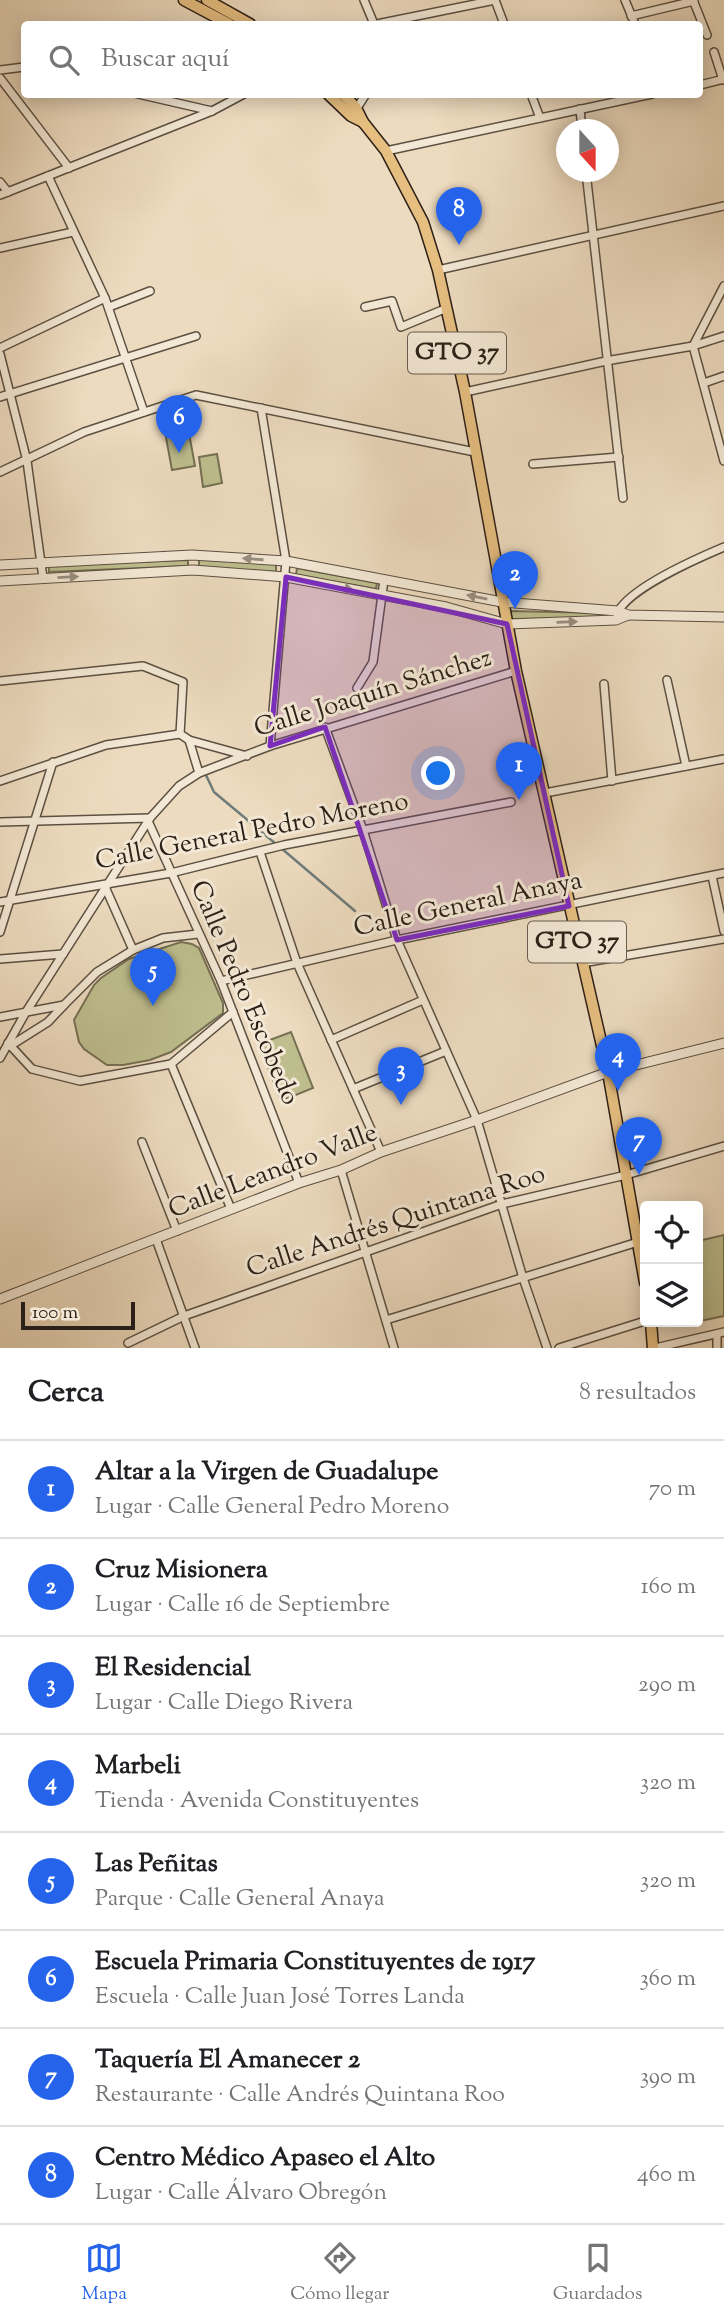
<!DOCTYPE html>
<html lang="es">
<meta charset="utf-8">
<style>
:root{--surface:#fff;--page:#f2f2f2;--text:#202124;--muted:#757577;--line:#e0e0e0;--accent:#2563eb}
body{margin:0;font-family:"Sorts Mill Goudy",serif;background:var(--page);color:var(--text)}
.controls{position:absolute;right:21px;bottom:21px;display:grid;overflow:hidden;border-radius:7px;box-shadow:0 4px 18px #0003}
.controls button{width:63px;height:63px;display:grid;place-items:center;padding:0;border:0;border-bottom:2px solid var(--line);background:var(--surface);color:var(--text);font:35px sans-serif}
.compass{position:absolute;left:556px;top:119px;width:63px;height:63px;border-radius:50%;background:var(--surface);box-shadow:0 4px 18px #0003;rotate:159deg}
.scale{position:absolute;left:21px;bottom:18px;width:114px;box-sizing:border-box;padding-left:7px;border:4px solid #2c2118;border-top:0;font-size:19px;line-height:24px;white-space:nowrap;color:#2c2118;-webkit-text-stroke:5px #f3e8d5;paint-order:stroke}
.you{position:absolute;left:439px;top:774px;width:24px;height:24px;margin:-18px;border:5px solid #fff;border-radius:50%;background:#1a73e8;box-shadow:0 0 0 10px #1a73e833}
.badge{display:grid;place-items:center;width:46px;height:46px;border-radius:50%;background:var(--accent);color:#fff;font-size:23px;font-weight:700}
.pin{position:absolute;translate:-50% -58px;filter:drop-shadow(0 2px 4px #0008)}
.pin::after{content:'';position:absolute;top:37px;width:24px;height:21px;background:inherit;clip-path:polygon(0 0,100% 0,50% 100%)}
.list{margin:0;padding:0;list-style:none}
h2{display:flex;justify-content:space-between;align-items:center;height:91px;margin:0;padding:0 28px;font-size:30px}
h2 small{font-size:23px;font-weight:400;color:var(--muted)}
.list li{display:grid;grid-template-columns:46px 1fr auto;gap:21px;align-items:center;box-sizing:border-box;height:98px;padding:0 28px;border-top:2px solid var(--line)}
.list b{display:block;font-size:26px;white-space:nowrap}
.list p{margin:0;font-size:23px;white-space:nowrap;color:var(--muted)}
.list em{font-size:23px;font-style:normal;color:var(--muted)}
.icon{flex:none;width:38px;height:38px;fill:none;stroke:currentColor;stroke-width:2;stroke-linecap:round;stroke-linejoin:round}
.map{position:relative;flex:none;width:724px;height:1348px;overflow:hidden}
.search{position:absolute;background:var(--surface);box-shadow:0 4px 18px #0003;left:21px;right:21px;top:21px;height:77px;display:flex;align-items:center;gap:18px;box-sizing:border-box;padding:0 24px;border-radius:7px;color:var(--muted);font-size:26px}
.sheet{height:875px;background:var(--surface)}
nav{display:flex;justify-content:space-around;align-items:center;box-sizing:border-box;height:98px;border-top:2px solid var(--line);background:var(--surface);font-size:19px;color:var(--muted)}
nav a{display:grid;justify-items:center;gap:4px}
nav .on{color:var(--accent)}
.map>svg:first-child{display:block}
.green{fill:#bebe8e;stroke:#757053;stroke-width:2}
.lines{fill:none;stroke-linecap:round;stroke-linejoin:round}
.stream{stroke:#6f7c7a;stroke-width:2.5}
.minor-casing{stroke:#5c5042;stroke-width:10}
.tertiary-casing{stroke:#5c5042;stroke-width:11}
.primary-casing{stroke:#2c2118;stroke-width:13}
.minor{stroke:#f3e8d5;stroke-width:7}
.tertiary{stroke:#f3e8d5;stroke-width:9}
.primary{stroke:#e6be80;stroke-width:10}
.oneway{fill:#998e80}
.marked{fill:#7b2cbf;fill-opacity:0.2;stroke:#7b2cbf;stroke-width:5;stroke-linejoin:round}
.labels{text-anchor:middle;dominant-baseline:central;stroke-width:6;stroke-linejoin:round;paint-order:stroke}
.shield{fill:#f3e8d5;stroke:#685d51;stroke-width:2}
.shield-label{font-size:24px;font-weight:bold;fill:#2c2118}
.street-label{font-size:26px;fill:#2c2118;stroke:#f3e8d5}
</style>
<div class="map">
<svg width="724" height="1348" viewBox="0 0 724 1348">
<rect width="100%" height="100%" fill="#eddbbf"/>
<filter id="stains"><feTurbulence type="fractalNoise" baseFrequency=".00286" numOctaves="4"/><feColorMatrix values="0 0 0 0 .2 0 0 0 0 .09 0 0 0 0 .02 0 0 0 .5 -.17"/></filter>
<radialGradient id="worn" r=".72"><stop offset=".6" stop-color="#630" stop-opacity="0"/><stop offset="1" stop-color="#630" stop-opacity=".3"/></radialGradient>
<g class="green">
<polygon points="188,428 195,466 172,470 165,432"/>
<polygon points="217,454 222,483 203,487 199,457"/>
<polygon points="199,559 276,564 276,572 199,568"/>
<polygon points="188,560 188,566 49,572 49,565"/>
<polygon points="297,568 377,583 376,589 296,575"/>
<polygon points="509,611 601,613 605,616 598,618 510,619"/>
<polygon points="181,942 192,944 199,948 223,1003 223,1013 171,1052 150,1060 123,1065 107,1065 84,1049 79,1042 74,1020 94,985 101,978 129,959"/>
<polygon points="291,1032 313,1088 281,1101 259,1044"/>
<polygon points="724,1235 724,1316 700,1321 698,1313 698,1241"/>
</g>
<g class="lines">
<g class="stream">
<polyline points="205,773 214,792 276,844"/>
<polyline points="281,848 355,911"/>
</g>
<defs>
<g id="minor">
<polyline points="364,0 374,24"/>
<polyline points="495,0 504,24"/>
<polyline points="625,0 635,24"/>
<polyline points="693,0 707,35"/>
<polyline points="631,16 694,1"/>
<polyline points="377,24 495,0"/>
<polyline points="714,52 723,80"/>
<polyline points="0,70 24,67"/>
<polyline points="0,78 69,168"/>
<polyline points="700,85 724,79"/>
<polyline points="138,94 212,111"/>
<polyline points="531,94 540,118"/>
<polyline points="580,109 582,130"/>
<polyline points="355,111 366,94"/>
<polyline points="386,151 652,94"/>
<polyline points="586,172 623,498"/>
<polyline points="48,176 105,298 144,412"/>
<polyline points="0,182 8,192"/>
<polyline points="0,195 212,111 244,94"/>
<polyline points="0,248 73,232"/>
<polyline points="438,270 724,206"/>
<polyline points="724,286 693,346 724,461"/>
<polyline points="109,307 150,291"/>
<polyline points="365,307 392,301 401,327 447,308"/>
<polyline points="0,348 105,298"/>
<polyline points="0,354 27,461 43,578"/>
<polyline points="704,383 724,376"/>
<polyline points="465,392 606,361 693,346 724,336"/>
<polyline points="0,397 196,336"/>
<polyline points="261,408 286,561 270,746"/>
<polyline points="533,464 619,457"/>
<polyline points="0,472 84,432 196,395 475,452"/>
<path d="M617,614c10,-25 81,-56 107,-67"/>
<polyline points="667,680 686,766"/>
<polyline points="0,681 143,666 183,682 180,734"/>
<polyline points="604,684 612,781"/>
<polyline points="357,688 373,662 384,580"/>
<polyline points="325,727 363,830 397,940 477,1120 523,1278 547,1348"/>
<polyline points="189,740 199,773"/>
<polyline points="0,781 106,745 180,734 189,740 247,756"/>
<polyline points="545,793 724,759"/>
<polyline points="148,821 221,981 299,1183"/>
<polyline points="0,822 150,818"/>
<polyline points="260,852 297,963 381,1152"/>
<polyline points="712,876 724,931"/>
<polyline points="106,889 133,950"/>
<polyline points="0,902 171,873 284,845 511,802"/>
<polyline points="0,932 53,762"/>
<polyline points="0,959 63,954"/>
<polyline points="582,963 724,939"/>
<polyline points="221,981 397,940 724,873"/>
<polyline points="0,1017 64,1005 97,972 133,950 163,938 198,934"/>
<polyline points="331,1040 423,1000"/>
<polyline points="8,1043 32,1069 80,1081 171,1064 233,1012"/>
<polyline points="10,1046 48,1022 64,1005"/>
<polyline points="0,1058 26,1012 150,818 179,786 199,773 270,746 516,671"/>
<polyline points="171,1064 231,1209"/>
<polyline points="353,1089 446,1051"/>
<polyline points="142,1142 177,1231"/>
<polyline points="341,1170 394,1348"/>
<polyline points="156,1239 195,1348"/>
<polyline points="386,1320 638,1242"/>
<polyline points="717,1334 717,1348"/>
<polyline points="128,1343 184,1316 502,1204 626,1175 724,1146"/>
<polyline points="559,1348 645,1321"/>
<polyline points="655,1348 724,1332"/>
</g>
<g id="tertiary">
<polyline points="0,565 192,555 286,561 502,602 618,611 628,615 724,617"/>
<polyline points="0,581 193,570 286,577 446,607 507,624 616,620 628,615"/>
<polyline points="0,1299 299,1183 341,1170 381,1152 477,1120 608,1072 724,1043"/>
</g>
<g id="primary">
<polyline points="184,0 229,24"/>
<polyline points="207,0 250,24"/>
<polyline points="328,94 351,116 363,122"/>
<polyline points="343,94 356,108 363,122 386,151 423,222 438,270 465,392 516,671 608,1072 645,1283"/>
<polyline points="651,1322 653,1348"/>
</g>
</defs>
<use href="#minor" class="minor-casing"/>
<use href="#tertiary" class="tertiary-casing"/>
<use href="#primary" class="primary-casing"/>
<use href="#minor" class="minor"/>
<use href="#tertiary" class="tertiary"/>
<use href="#primary" class="primary"/>
</g>
<defs><path id="oneway-solid" d="M-6-.8H1V-3.2L6.5 0L1 3.2V.8H-6Z" transform="scale(1.75)"/></defs>
<g class="oneway">
<use href="#oneway-solid" transform="translate(253 559) rotate(-176)"/>
<use href="#oneway-solid" transform="translate(68 577) rotate(-3)"/>
<use href="#oneway-solid" transform="translate(343 588) rotate(10)"/>
<use href="#oneway-solid" transform="translate(477 597) rotate(-169)"/>
<use href="#oneway-solid" transform="translate(567 622) rotate(-2)"/>
</g>
<path class="marked" d="M286,577l221,47 62,282 -172,34 -72,-213 -55,19z"/>
<g class="labels">
<g class="shield">
<rect x="408" y="332.5" width="98" height="41" rx="5"/>
<rect x="528" y="921.5" width="98" height="41" rx="5"/>
</g>
<g class="shield-label">
<text x="457" y="353">GTO 37</text>
<text x="577" y="942">GTO 37</text>
</g>
<g class="street-label">
<text transform="translate(373 694) rotate(-17)">Calle Joaquín Sánchez</text>
<text transform="translate(252 832) rotate(-11)">Calle General Pedro Moreno</text>
<text transform="translate(468 905) rotate(-12)">Calle General Anaya</text>
<text transform="translate(244 993) rotate(67)">Calle Pedro Escobedo</text>
<text transform="translate(273 1172) rotate(-21)">Calle Leandro Valle</text>
<text transform="translate(396 1222) rotate(-18)">Calle Andrés Quintana Roo</text>
</g>
</g>
<rect width="100%" height="100%" filter="url(#stains)"/>
<rect width="100%" height="100%" fill="url(#worn)"/>
</svg>
<div class="controls">
<button><svg class="icon" aria-label="locate" viewBox="0 0 24 24"><circle cx="12" cy="12" r="6"/><path d="M12 2v4M12 18v4M2 12h4M18 12h4"/></svg></button>
<button><svg class="icon" aria-label="layers" viewBox="0 0 24 24"><path d="M12 4l9 5-9 5-9-5zM3 14l9 5 9-5"/></svg></button>
</div>
<svg class="compass" viewBox="-18 -18 36 36"><path d="M0-13l5 13h-10z" fill="#e53935"/><path d="M0 13l5-13h-10z" fill="#757577"/></svg>
<div class="scale">100 m</div>
<div class="you"></div>
<div class="pin badge" style="left:519px;top:800px">1</div>
<div class="pin badge" style="left:515px;top:609px">2</div>
<div class="pin badge" style="left:401px;top:1105px">3</div>
<div class="pin badge" style="left:618px;top:1091px">4</div>
<div class="pin badge" style="left:153px;top:1006px">5</div>
<div class="pin badge" style="left:179px;top:453px">6</div>
<div class="pin badge" style="left:639px;top:1175px">7</div>
<div class="pin badge" style="left:459px;top:245px">8</div>
<div class="search"><svg class="icon" aria-label="search" viewBox="0 0 24 24"><circle cx="10" cy="10" r="6"/><path d="M15 15l6 6"/></svg>Buscar aquí</div>
</div>
<section class="sheet">
<h2>Cerca<small>8 resultados</small></h2>
<ul class="list">
<li><span class="badge">1</span><div><b>Altar a la Virgen de Guadalupe</b><p>Lugar · Calle General Pedro Moreno</p></div><em>70 m</em></li>
<li><span class="badge">2</span><div><b>Cruz Misionera</b><p>Lugar · Calle 16 de Septiembre</p></div><em>160 m</em></li>
<li><span class="badge">3</span><div><b>El Residencial</b><p>Lugar · Calle Diego Rivera</p></div><em>290 m</em></li>
<li><span class="badge">4</span><div><b>Marbeli</b><p>Tienda · Avenida Constituyentes</p></div><em>320 m</em></li>
<li><span class="badge">5</span><div><b>Las Peñitas</b><p>Parque · Calle General Anaya</p></div><em>320 m</em></li>
<li><span class="badge">6</span><div><b>Escuela Primaria Constituyentes de 1917</b><p>Escuela · Calle Juan José Torres Landa</p></div><em>360 m</em></li>
<li><span class="badge">7</span><div><b>Taquería El Amanecer 2</b><p>Restaurante · Calle Andrés Quintana Roo</p></div><em>390 m</em></li>
<li><span class="badge">8</span><div><b>Centro Médico Apaseo el Alto</b><p>Lugar · Calle Álvaro Obregón</p></div><em>460 m</em></li>
</ul>
</section>
<nav>
<a class="on"><svg class="icon" aria-label="map" viewBox="0 0 24 24"><path d="M3 6l6-2 6 2 6-2v14l-6 2-6-2-6 2zM9 4v14M15 6v14"/></svg>Mapa</a>
<a><svg class="icon" aria-label="directions" viewBox="0 0 24 24"><path d="M12 3l9 9-9 9-9-9zM9 14v-3h6M13 9l2 2-2 2"/></svg>Cómo llegar</a>
<a><svg class="icon" aria-label="saved" viewBox="0 0 24 24"><path d="M7 4h10v16l-5-4-5 4z"/></svg>Guardados</a>
</nav>
